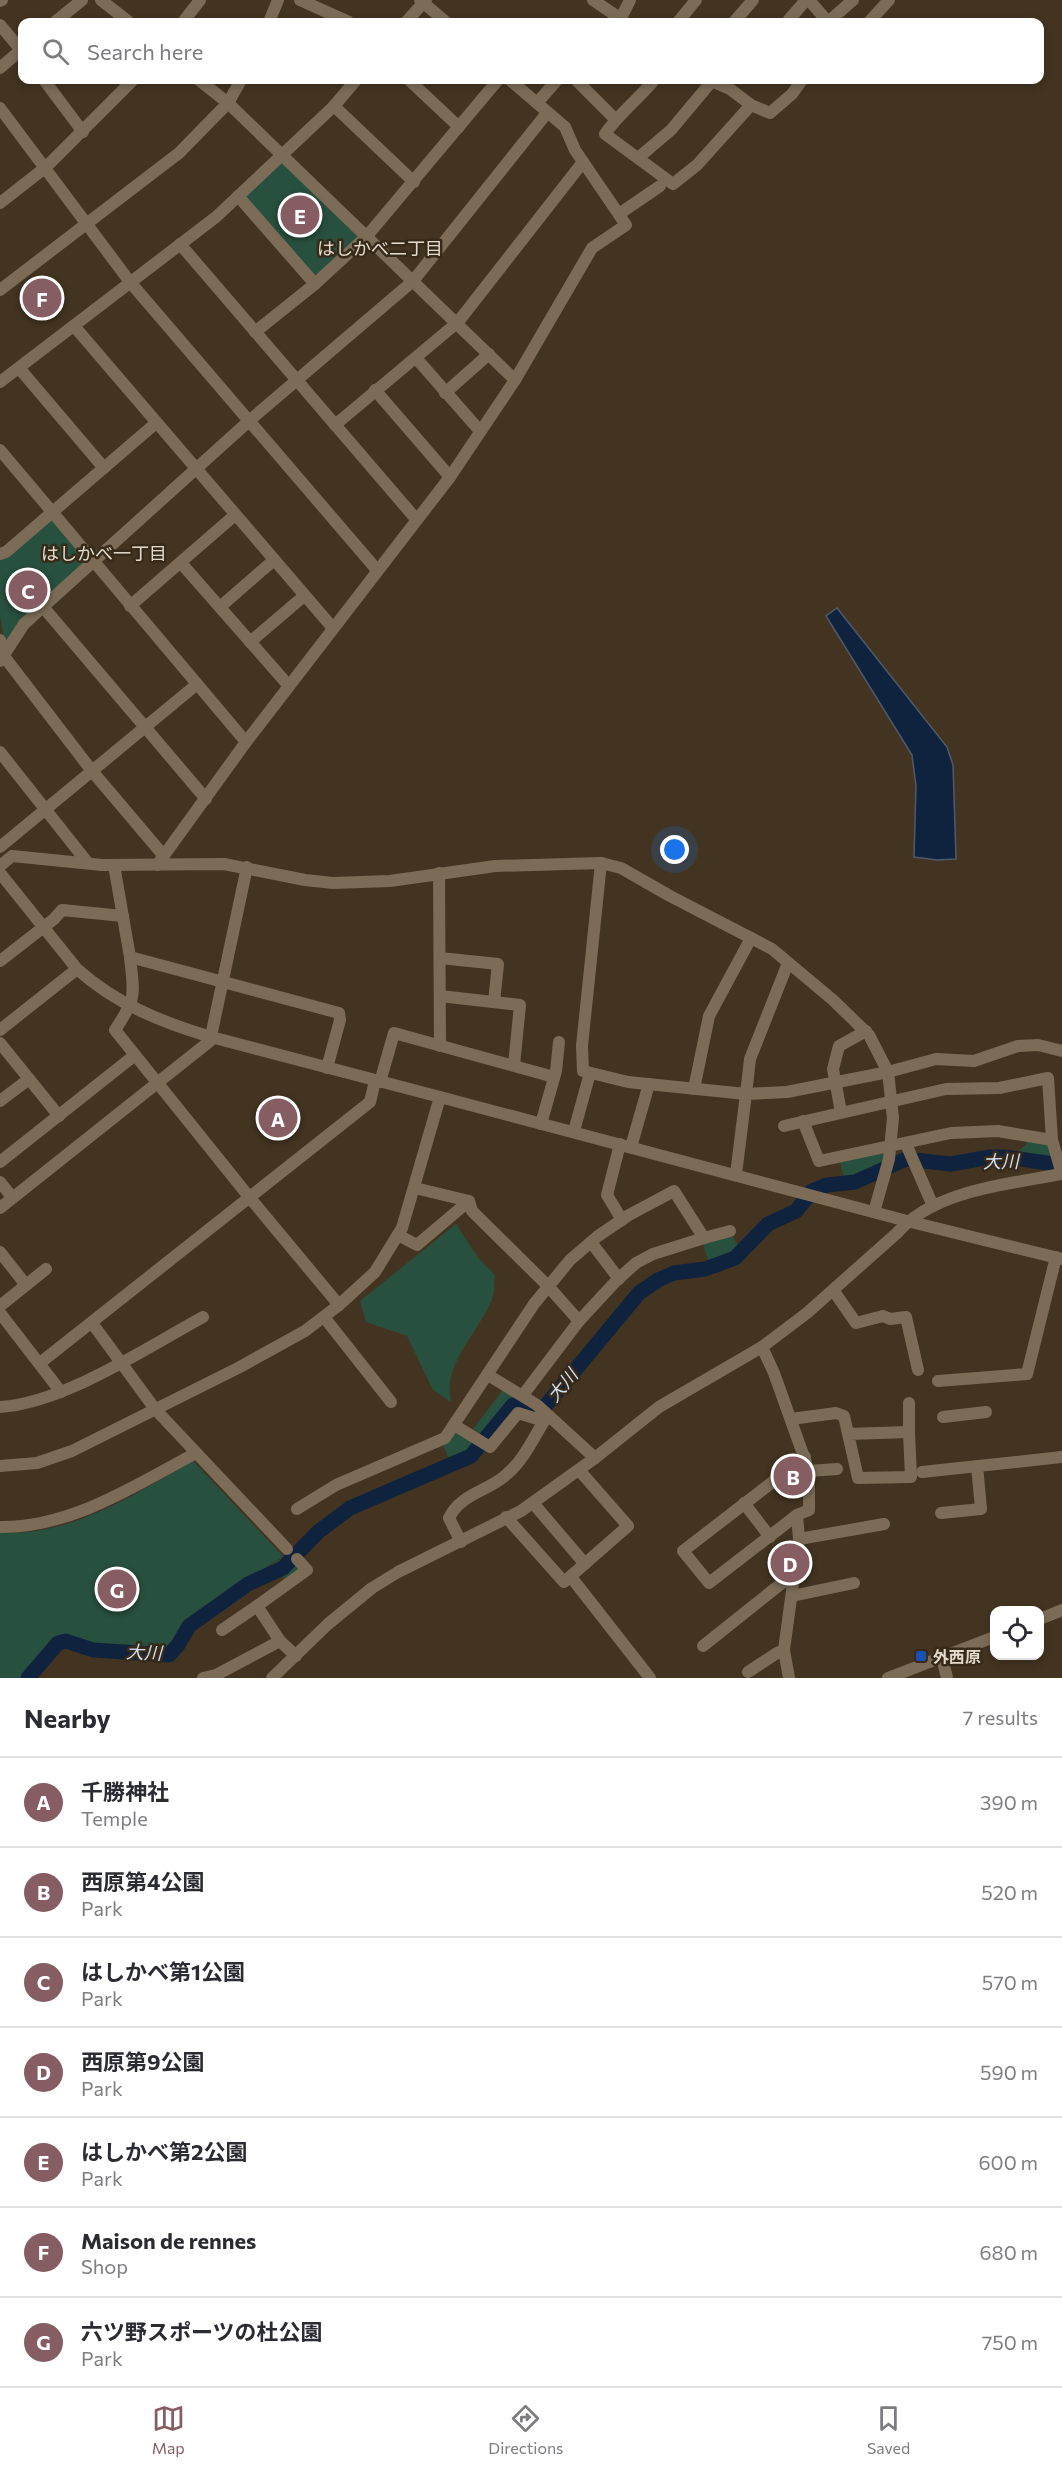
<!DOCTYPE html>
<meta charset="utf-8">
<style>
:root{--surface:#fff;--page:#f7f7f7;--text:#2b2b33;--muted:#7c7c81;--line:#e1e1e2;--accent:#865d62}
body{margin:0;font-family:Commissioner,"Noto Sans JP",sans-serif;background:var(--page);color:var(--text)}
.controls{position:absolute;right:18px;bottom:18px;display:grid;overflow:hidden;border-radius:12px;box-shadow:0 3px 9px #0003}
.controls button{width:54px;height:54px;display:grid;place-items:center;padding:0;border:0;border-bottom:2px solid var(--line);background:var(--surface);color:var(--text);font:30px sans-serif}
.you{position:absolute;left:675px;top:850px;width:21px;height:21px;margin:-15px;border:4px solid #fff;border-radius:50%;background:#1a73e8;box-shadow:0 0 0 9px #1a73e833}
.badge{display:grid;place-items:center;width:39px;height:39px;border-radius:50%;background:var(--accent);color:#fff;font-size:20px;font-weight:700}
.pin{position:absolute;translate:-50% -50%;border:3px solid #fff;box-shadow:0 2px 6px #0006}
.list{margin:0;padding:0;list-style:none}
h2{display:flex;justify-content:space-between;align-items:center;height:78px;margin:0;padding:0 24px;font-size:26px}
h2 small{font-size:20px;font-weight:400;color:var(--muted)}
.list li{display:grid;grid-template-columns:39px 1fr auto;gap:18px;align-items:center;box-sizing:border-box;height:90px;padding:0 24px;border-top:2px solid var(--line)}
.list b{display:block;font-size:22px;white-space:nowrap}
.list p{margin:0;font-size:20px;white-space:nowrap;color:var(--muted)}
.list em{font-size:20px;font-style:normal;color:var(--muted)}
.icon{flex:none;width:33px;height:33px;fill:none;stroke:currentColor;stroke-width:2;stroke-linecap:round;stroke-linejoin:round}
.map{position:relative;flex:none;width:1062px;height:1678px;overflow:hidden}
.search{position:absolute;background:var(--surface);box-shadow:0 3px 9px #0003;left:18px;right:18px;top:18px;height:66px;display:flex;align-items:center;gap:15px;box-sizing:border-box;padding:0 21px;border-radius:12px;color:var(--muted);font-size:22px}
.sheet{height:708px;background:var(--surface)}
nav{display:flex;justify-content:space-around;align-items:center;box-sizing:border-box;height:84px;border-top:2px solid var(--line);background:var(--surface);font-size:16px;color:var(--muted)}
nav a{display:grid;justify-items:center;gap:3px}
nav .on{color:var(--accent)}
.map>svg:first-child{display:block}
.green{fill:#28503e}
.water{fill:#0f233e;stroke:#4f5a69;stroke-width:1.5}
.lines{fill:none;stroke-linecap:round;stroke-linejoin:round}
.river{stroke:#0f233e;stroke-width:15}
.minor{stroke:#7c6c57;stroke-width:12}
.transit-dot{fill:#1a4fb4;stroke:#382a18;stroke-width:2}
.labels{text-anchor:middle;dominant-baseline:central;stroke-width:5;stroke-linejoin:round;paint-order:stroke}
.poi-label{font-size:16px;font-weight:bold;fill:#e3dace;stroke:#382a18;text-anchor:start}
.neighbourhood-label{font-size:18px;fill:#e3dace;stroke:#382a18}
.water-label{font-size:18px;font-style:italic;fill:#cfdff5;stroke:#382a18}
</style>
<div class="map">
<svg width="1062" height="1678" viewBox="0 0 1062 1678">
<rect width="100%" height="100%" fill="#433421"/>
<g class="green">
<polygon points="282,160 362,234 320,273 312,275 243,196"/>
<polygon points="50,520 54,521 86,559 86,563 7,642 4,640 0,616 0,557"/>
<polygon points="1028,1137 1051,1141 1057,1163 1012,1156 1026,1145"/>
<polygon points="880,1150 886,1155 883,1168 855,1180 845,1182 839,1159"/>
<path d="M456,1224l23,35 16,16c-1,7 0,17 -3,24 -13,34 -50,64 -41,103l-18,-12 -26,-54 -41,-14 -6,-21z"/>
<polygon points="731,1234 740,1249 709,1264 702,1240"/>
<polygon points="505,1387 530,1405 513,1402 484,1436 473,1429"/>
<polygon points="454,1426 479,1442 470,1454 451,1463 441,1441"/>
<path d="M193,1461l90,95 -96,66 -15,26 -7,5 -65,-4 -31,-9h-9l-35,38h-25v-145c72,3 133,-38 193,-72z"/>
<polygon points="288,1554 300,1570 285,1580 277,1568 269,1567"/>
</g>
<polygon class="water" points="837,608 947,747 953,765 956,859 937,860 914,857 916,786 912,755 826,616"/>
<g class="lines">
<polyline class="river" points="28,1678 58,1643 66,1641 93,1650 169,1655 178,1645 189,1626 248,1584 283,1568 318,1532 350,1508 471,1456 513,1405 538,1413 542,1410 639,1293 658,1280 674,1273 705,1269 735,1258 768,1224 796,1211 812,1191 827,1185 855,1182 906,1159 951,1164 990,1157 1005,1157 1062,1165"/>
<g class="minor">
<polyline points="101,0 129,22"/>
<polyline points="300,0 349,22"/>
<polyline points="420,0 446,22"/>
<polyline points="593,0 621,19"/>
<polyline points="809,0 828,22"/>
<polyline points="0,1 2,0"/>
<polyline points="55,22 82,0"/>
<polyline points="183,22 200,0"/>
<polyline points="269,22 278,0"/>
<polyline points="406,22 426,0"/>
<polyline points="619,22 630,0"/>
<polyline points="678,22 696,0"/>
<polyline points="734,22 753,0"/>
<polyline points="787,22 806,0"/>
<polyline points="828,22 853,0"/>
<polyline points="869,22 889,0"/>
<polyline points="0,25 22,51"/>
<polyline points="0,68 22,49"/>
<polyline points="44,80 83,132"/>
<polyline points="199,80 228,103 515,380"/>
<polyline points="409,80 459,127"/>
<polyline points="576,80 615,119"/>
<path d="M654,80c-15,19 -35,33 -49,54l68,50 24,-19 54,-60"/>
<polyline points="709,80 730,89 751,105 770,113 792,94 802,80"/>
<polyline points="537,103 557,80"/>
<polyline points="334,106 414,182"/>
<polyline points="0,108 130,282 377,570"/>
<polyline points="638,158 671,130 712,81"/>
<polyline points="238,196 315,284"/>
<polyline points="0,203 46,167 133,80"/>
<polyline points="619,214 660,186"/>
<polyline points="180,244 416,519"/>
<polyline points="0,290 179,153 228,103 241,80"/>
<polyline points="74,326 332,627"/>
<polyline points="255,332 315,284 367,236 498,80"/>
<polyline points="416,358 480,431"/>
<polyline points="19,368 104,468"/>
<polyline points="0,382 216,217 334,106 356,80"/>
<polyline points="375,390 450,477"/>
<polyline points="445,393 489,354"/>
<polyline points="335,425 458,322 583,162"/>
<polyline points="0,450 246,742"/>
<polyline points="0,554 6,552 156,423"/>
<polyline points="181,563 289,686"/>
<polyline points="130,606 235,515"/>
<polyline points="220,607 274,560"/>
<polyline points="44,608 206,799"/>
<polyline points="0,640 3,655 92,771 164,856"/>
<polyline points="250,642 304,596"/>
<polyline points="0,661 24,624 249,421 413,281 547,113"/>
<polyline points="0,752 87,862"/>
<polyline points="0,847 196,685"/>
<polyline points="601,863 582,1046 583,1071 628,1082 746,1094 750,1059 788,963"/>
<polyline points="114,865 130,957 339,1013 340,1020 327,1068"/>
<polyline points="157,865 246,742 450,477 515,380 592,248 626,225 575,150 565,127 510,80"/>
<polyline points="0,866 12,856 102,865 224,864 305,880 333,883 390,881 495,866 601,863 621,868 670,896 772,949 833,1000 869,1035 888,1072 893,1118 889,1159 874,1212"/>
<path d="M0,873l77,96c39,35 84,53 134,68l229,60"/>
<polyline points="439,873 440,1046"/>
<path d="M130,957c4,39 7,40 -15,73l135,168 89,107"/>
<polyline points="440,958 498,964 494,1002"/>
<polyline points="0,961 54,919 62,910 123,916"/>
<polyline points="440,996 520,1005 514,1065"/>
<polyline points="0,1030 77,969"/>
<polyline points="0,1043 59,1116"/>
<polyline points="380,1082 394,1033 554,1077"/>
<polyline points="694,1089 709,1016 751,938"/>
<polyline points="0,1101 29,1079"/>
<polyline points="841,1112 833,1069 839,1046 866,1031"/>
<polyline points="803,1121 819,1161 951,1133 998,1131 1052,1140 1062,1174"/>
<polyline points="541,1124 556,1071 559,1042"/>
<polyline points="784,1126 946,1089 999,1088 1048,1078 1052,1140"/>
<polyline points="574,1131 590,1073"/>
<polyline points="620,1144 607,1195 622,1220"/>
<polyline points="906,1144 933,1206"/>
<polyline points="631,1147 649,1084"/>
<polyline points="0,1162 135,1055"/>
<polyline points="736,1174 746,1094 787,1092 888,1072 936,1059 974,1061 1018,1046 1038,1045 1062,1051"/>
<polyline points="0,1182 12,1197"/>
<polyline points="415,1188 469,1201 472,1211 548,1286 579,1321"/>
<polyline points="0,1208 210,1041 247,867"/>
<polyline points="398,1235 417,1245 469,1201"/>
<polyline points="704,1238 730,1231"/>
<polyline points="591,1242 619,1279"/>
<polyline points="0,1252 26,1285"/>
<polyline points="833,1290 856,1323 883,1316 890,1319 906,1317 918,1370"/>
<polyline points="0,1306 46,1269"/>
<polyline points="0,1313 61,1392"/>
<polyline points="324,1317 391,1402"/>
<polyline points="92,1323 155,1409 287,1549"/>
<polyline points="762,1347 774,1373 809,1471 809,1510 797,1515 799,1539 784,1650 789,1678"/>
<polyline points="40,1363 370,1102 375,1081"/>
<polyline points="488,1375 537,1405 595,1458"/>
<polyline points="938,1381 1027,1374 1056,1257"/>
<path d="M0,1407c64,-4 146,-59 203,-90"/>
<polyline points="943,1417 986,1412"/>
<polyline points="791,1419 836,1413 844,1416 858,1478 911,1477 909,1432 848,1434"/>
<polyline points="454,1425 490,1447 518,1413 544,1421 549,1417"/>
<polyline points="909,1432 909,1403"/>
<polyline points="0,1466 37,1463 72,1451 238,1368 305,1331 339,1305 375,1272 402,1228 440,1097 907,1221 1062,1259"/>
<polyline points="809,1471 837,1469"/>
<polyline points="922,1472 1062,1457"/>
<polyline points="533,1503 585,1564"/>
<polyline points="744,1503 770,1537"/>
<polyline points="297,1509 336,1485 445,1438 534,1304 570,1260 598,1236 629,1215 674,1191 704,1238 653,1254 636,1263 617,1280 579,1321 523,1395"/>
<polyline points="941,1513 981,1509 977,1466"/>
<polyline points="797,1515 709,1583 683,1551 805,1457"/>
<polyline points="506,1517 564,1582 628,1526 579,1470"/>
<path d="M0,1527c71,1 136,-42 196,-74"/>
<polyline points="799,1539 884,1524"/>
<path d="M461,1542l-12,-24c11,-24 40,-27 58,-44 16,-13 26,-35 37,-53"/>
<polyline points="571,1577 650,1678"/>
<polyline points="792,1596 854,1583"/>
<polyline points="1040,1619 1062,1610"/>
<polyline points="222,1630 257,1606"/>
<polyline points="703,1646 782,1583 794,1579"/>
<polyline points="296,1656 280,1641 257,1606 307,1570 297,1559"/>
<polyline points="942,1657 947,1678"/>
<polyline points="748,1672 777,1653 784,1650"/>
<polyline points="203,1678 216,1675 280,1641"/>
<path d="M272,1678l56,-54 44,-36 26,-16 123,-61 74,-53 64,-51 103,-60 45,-34 90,-80c37,-43 112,-49 165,-59"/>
<polyline points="888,1678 994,1637"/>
</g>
</g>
<rect class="transit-dot" x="915" y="1650" width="12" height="12" rx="3"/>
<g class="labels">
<g class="poi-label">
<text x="933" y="1656">外西原</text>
</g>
<g class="neighbourhood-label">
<text x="380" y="248">はしかべ二丁目</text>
<text x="104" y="553">はしかべ一丁目</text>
</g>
<g class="water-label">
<text transform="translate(1001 1161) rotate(-1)">大川</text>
<text transform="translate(562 1385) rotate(-50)">大川</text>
<text transform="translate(144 1652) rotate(2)">大川</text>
</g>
</g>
</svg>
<div class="controls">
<button><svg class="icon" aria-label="locate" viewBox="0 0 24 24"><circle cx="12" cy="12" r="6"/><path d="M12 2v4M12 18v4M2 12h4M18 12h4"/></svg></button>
</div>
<div class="you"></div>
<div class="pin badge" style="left:278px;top:1118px">A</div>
<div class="pin badge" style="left:793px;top:1476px">B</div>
<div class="pin badge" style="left:28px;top:590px">C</div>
<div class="pin badge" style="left:790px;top:1563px">D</div>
<div class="pin badge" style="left:300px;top:215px">E</div>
<div class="pin badge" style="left:42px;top:298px">F</div>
<div class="pin badge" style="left:117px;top:1589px">G</div>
<div class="search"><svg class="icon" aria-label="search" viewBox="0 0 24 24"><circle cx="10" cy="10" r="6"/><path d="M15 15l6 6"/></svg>Search here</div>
</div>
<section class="sheet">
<h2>Nearby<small>7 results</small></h2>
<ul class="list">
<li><span class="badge">A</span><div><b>千勝神社</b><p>Temple</p></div><em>390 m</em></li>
<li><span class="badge">B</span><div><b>西原第4公園</b><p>Park</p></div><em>520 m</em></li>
<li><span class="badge">C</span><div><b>はしかべ第1公園</b><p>Park</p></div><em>570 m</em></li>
<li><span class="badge">D</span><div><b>西原第9公園</b><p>Park</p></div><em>590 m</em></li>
<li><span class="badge">E</span><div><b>はしかべ第2公園</b><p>Park</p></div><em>600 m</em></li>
<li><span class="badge">F</span><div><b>Maison de rennes</b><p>Shop</p></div><em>680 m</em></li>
<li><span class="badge">G</span><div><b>六ツ野スポーツの杜公園</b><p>Park</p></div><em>750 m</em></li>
</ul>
</section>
<nav>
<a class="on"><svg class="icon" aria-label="map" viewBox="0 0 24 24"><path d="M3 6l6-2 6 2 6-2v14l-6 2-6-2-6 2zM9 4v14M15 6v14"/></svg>Map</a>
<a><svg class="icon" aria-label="directions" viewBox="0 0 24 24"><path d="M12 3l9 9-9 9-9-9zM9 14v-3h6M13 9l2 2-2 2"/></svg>Directions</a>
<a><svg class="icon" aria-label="saved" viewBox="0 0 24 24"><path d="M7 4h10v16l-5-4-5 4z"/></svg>Saved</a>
</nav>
